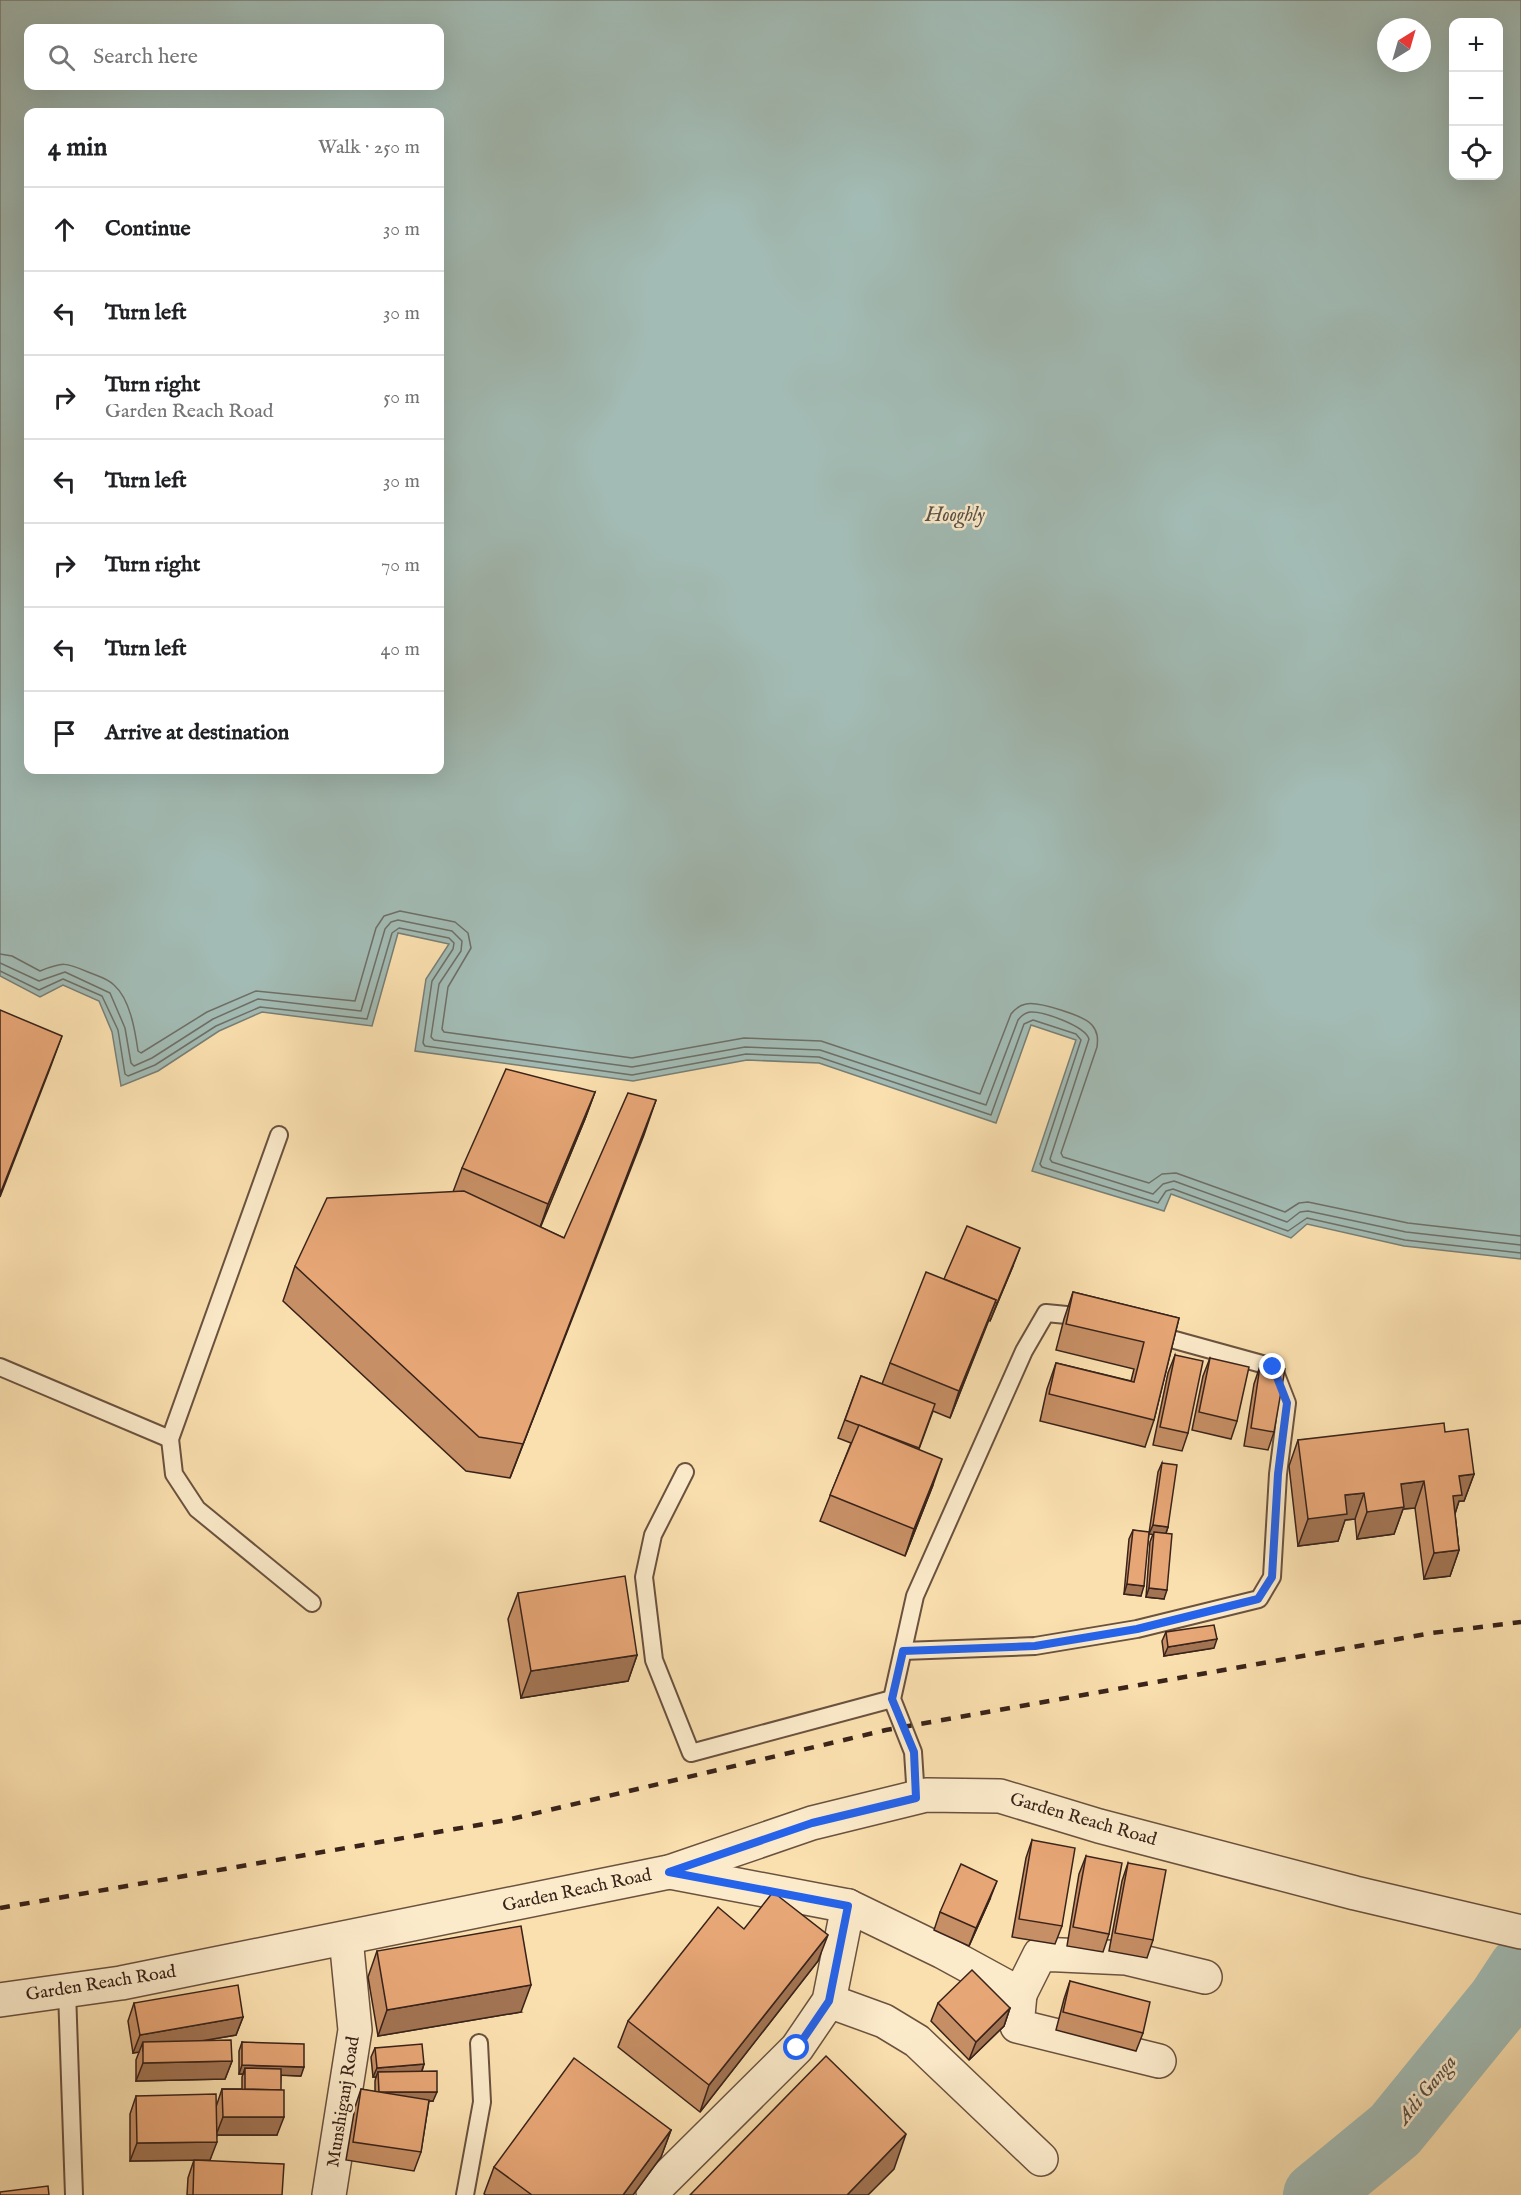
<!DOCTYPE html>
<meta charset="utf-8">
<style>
:root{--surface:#fff;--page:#f6f6f6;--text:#202124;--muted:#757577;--line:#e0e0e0}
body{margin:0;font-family:"IM FELL English",serif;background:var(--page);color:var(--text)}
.controls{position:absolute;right:18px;top:18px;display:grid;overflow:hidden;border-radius:12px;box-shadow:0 6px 24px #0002}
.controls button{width:54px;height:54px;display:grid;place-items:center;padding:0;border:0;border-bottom:2px solid var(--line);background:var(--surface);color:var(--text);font:30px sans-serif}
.compass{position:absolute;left:1377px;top:18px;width:54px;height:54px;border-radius:50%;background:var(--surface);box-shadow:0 6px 24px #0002;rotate:37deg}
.stop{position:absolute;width:18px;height:18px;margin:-14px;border:4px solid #2563eb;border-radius:50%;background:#fff}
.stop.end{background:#2563eb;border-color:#fff;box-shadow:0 2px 6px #0008}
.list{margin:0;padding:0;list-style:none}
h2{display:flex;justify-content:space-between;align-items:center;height:78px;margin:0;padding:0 24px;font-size:26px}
h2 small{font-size:20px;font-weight:400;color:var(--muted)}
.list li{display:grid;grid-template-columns:39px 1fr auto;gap:18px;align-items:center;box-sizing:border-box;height:84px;padding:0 24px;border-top:2px solid var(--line)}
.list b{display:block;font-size:22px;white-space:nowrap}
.list p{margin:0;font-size:20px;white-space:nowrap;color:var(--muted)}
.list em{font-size:20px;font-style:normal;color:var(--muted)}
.icon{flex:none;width:33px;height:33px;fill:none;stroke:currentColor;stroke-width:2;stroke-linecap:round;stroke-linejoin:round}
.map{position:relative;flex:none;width:1521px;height:2195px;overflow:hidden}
.search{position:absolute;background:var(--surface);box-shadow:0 6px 24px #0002;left:24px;top:24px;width:420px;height:66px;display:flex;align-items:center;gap:15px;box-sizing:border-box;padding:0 21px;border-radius:12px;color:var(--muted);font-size:22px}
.panel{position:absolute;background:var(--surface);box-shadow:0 6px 24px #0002;left:24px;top:108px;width:420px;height:666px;border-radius:12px}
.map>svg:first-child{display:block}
.water{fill:#a2bbb4;stroke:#787e76;stroke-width:1.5;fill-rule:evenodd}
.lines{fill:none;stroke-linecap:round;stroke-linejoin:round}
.shore{stroke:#6e6f67;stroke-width:1.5}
.river{stroke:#a2bbb4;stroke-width:66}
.service-casing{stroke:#6a523f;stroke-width:20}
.minor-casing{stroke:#6a523f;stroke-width:36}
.service{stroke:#fcebcb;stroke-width:16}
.minor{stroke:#fcebcb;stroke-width:33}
.rail{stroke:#39231a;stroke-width:4.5;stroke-dasharray:10 10;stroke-linecap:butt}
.wall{fill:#c78f65;stroke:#39231a;stroke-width:1.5}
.shaded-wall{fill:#a27453;stroke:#39231a;stroke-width:1.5}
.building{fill:#e7a676;stroke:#39231a;stroke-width:1.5}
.route{stroke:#2563eb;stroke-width:8}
.labels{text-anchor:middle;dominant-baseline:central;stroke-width:5;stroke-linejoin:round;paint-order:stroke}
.street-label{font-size:18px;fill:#39231a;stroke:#fcebcb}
.water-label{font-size:20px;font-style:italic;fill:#585148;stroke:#fcebcb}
</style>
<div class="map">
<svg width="1521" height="2195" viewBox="0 0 1521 2195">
<rect width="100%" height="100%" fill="#fbe0af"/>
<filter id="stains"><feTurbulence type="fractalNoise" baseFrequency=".00333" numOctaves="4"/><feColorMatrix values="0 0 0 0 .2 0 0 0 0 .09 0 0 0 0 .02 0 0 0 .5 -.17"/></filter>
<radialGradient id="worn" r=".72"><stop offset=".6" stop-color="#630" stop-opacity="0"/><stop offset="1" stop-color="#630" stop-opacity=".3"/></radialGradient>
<path class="water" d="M0,0h1521v1259l-117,-13 -97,-22 -16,14 -120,-44 -7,17 -132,-40 44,-131 -45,-15 -35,98 -177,-60 -72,-3 -114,21 -218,-30 11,-72 23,-35 -51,-11 -26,93 -110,-14 -43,19 -61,40 -37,15 -9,-54 -13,-31 -36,-16 -23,12 -40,-21zM1454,22h44v154h-44zM1386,27h36v36h-36zM28,28h412v58h-412zM28,112h412v658h-412z"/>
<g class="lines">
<g class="shore">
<path d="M0,954l12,2 28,15c23,-9 25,-9 48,1 9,4 19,6 26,13 16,14 21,45 24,66l3,2 66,-41 49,-21 99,10 21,-73 8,-12 16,-5 55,11 13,11 3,15 -23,39 -6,42 2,3 188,26 112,-20 77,3 159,53 31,-80c4,-5 9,-9 15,-10 12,-3 59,12 66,21 6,7 6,14 5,22l-36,106 2,4 86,26 13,-9 14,-1 109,39 14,-9 9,-1 100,21 113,13"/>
<path d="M0,963l39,18 26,-9 45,21 15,35 6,35 3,3 18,-8 61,-39 45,-20 103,12 24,-82 6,-7 7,-2 54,11 10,10 -1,10 -22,33 -8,53 3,3 198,27 113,-20 75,3 166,55 32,-85c3,-4 6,-7 12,-8 13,-1 55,14 59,27l-39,120 2,3 101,32 10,-10 11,-3 113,41 13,-10 8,-1 98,21 115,13"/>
<polyline points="0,971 39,990 63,979 102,996 118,1030 125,1074 128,1076 155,1065 216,1026 260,1007 367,1019 392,933 399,928 449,938 454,943 453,949 432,981 423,1043 425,1046 632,1075 746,1054 819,1057 991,1115 1024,1024 1033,1020 1076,1034 1081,1040 1040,1164 1042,1167 1158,1203 1166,1191 1173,1189 1288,1231 1307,1218 1405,1240 1521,1253"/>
</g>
<polyline class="river" points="1316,2195 1395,2130 1500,2001 1521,1969"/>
<defs>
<g id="service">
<polyline points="279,1135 170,1439 174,1474 197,1509 312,1603"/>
<polyline points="0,1367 170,1439"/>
<polyline points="685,1472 653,1535 644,1577 654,1660 691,1753 892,1699"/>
<polyline points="903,1651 1035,1646 1137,1629 1259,1599 1272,1577 1278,1474 1287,1403 1273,1367 1153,1334"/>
<polyline points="916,1798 913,1752 892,1699 915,1596 1024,1351 1046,1313 1087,1317"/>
<polyline points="67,1991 74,2195"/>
<polyline points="465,2195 482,2102 479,2043"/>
</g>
<g id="minor">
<polyline points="670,1872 848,1906 943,1952 1020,1994 1040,1954 1126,1958 1205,1977"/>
<polyline points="1020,1994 1017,2026 1159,2061"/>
<polyline points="0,2000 121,1983 669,1872 812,1823 926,1795 1000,1796 1099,1826 1355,1893 1521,1932"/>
<polyline points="829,2001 884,2021 917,2041 1041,2159"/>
<polyline points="653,2191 797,2048 829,2001 848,1906"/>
<polyline points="329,2195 355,2030 346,1938"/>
</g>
</defs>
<use href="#service" class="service-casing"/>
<use href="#minor" class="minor-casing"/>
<use href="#service" class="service"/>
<use href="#minor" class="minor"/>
<polyline class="rail" points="0,1908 507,1820 886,1730 1432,1633 1521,1622"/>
</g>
<g class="wall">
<polygon points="595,1092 585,1119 540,1227 564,1238 656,1100 510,1478 466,1471 283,1301 295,1266 453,1192 462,1168"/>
<polygon points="1013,1266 990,1321 989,1320 950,1418 933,1411 919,1449 933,1485 905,1556 820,1521 851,1443 838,1438 861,1376 882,1384 890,1363 944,1279"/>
<polygon points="1073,1292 1179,1318 1154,1420 1145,1447 1040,1421 1047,1389 1056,1363 1131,1381 1134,1369 1056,1350 1064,1319"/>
<polygon points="1175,1355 1188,1433 1182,1451 1153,1445 1168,1373"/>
<polygon points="1210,1358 1237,1421 1231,1439 1192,1430 1203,1376"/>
<polygon points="1260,1366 1274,1432 1268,1450 1244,1446 1254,1384"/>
<polygon points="1445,1432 1474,1474 1464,1501 1459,1501 1455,1514 1459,1550 1450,1576 1424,1579 1415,1508 1403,1509 1394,1534 1357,1539 1355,1519 1345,1520 1338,1541 1298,1546 1289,1466 1298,1440"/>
<polygon points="1162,1463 1168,1527 1166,1533 1164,1599 1146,1597 1150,1542 1153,1534 1149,1534 1141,1596 1124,1594 1129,1539 1133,1530 1149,1533 1158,1472"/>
<polygon points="518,1593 637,1655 628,1681 521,1698 508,1619"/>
<polygon points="1166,1632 1214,1648 1164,1656 1162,1641"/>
<polygon points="1032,1840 1062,1926 1055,1944 1012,1937 1026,1858"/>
<polygon points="1086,1856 1109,1934 1103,1952 1067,1946 1079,1874"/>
<polygon points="1128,1863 1153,1940 1147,1958 1109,1951 1122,1881"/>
<polygon points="990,1899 969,1946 934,1930 940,1912"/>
<polygon points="377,1951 521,2012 378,2036 368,1977"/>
<polygon points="818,1961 700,2112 618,2047 628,2021"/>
<polygon points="1070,1981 1143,2033 1136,2051 1056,2030 1064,1999"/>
<polygon points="134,2003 243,2017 236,2035 206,2040 232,2061 225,2079 136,2081 136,2060 139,2052 133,2053 128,2021"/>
<polygon points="938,2003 1010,2008 1004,2026 969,2060 931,2021"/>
<polygon points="242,2042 301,2076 281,2075 277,2135 217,2135 210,2160 201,2160 282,2195 187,2195 188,2178 194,2160 130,2161 130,2114 136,2096 216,2107 222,2089 242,2089 242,2077 243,2074 239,2074 239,2051"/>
<polygon points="375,2048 424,2064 422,2071 433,2101 429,2101 421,2152 414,2171 346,2160 355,2107 361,2089 375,2092 375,2081 376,2077 373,2077 371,2057"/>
<polygon points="671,2130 661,2157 633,2195 486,2195 484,2194 494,2167"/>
</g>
<g class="shaded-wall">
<polygon points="62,1036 49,1071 0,1197 0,1194"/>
<polygon points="595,1092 585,1119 539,1231 548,1204"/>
<polygon points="656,1100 644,1135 510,1478 523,1444"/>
<polygon points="1020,1248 1013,1266 990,1321 997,1303"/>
<polygon points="996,1300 986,1326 950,1418 959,1391"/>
<polygon points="942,1459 933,1485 905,1556 914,1529"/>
<polygon points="1474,1474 1464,1501 1459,1501 1452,1522 1450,1502 1459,1476"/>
<polygon points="1424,1481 1415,1508 1403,1509 1394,1534 1357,1539 1367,1512 1401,1484"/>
<polygon points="1364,1493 1355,1519 1345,1520 1338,1541 1298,1546 1308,1519 1345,1495"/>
<polygon points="1153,1525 1168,1527 1165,1536 1149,1534"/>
<polygon points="1459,1550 1450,1576 1424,1579 1434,1553"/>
<polygon points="1127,1584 1144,1586 1141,1596 1124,1594"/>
<polygon points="1149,1588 1167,1590 1164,1599 1146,1597"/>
<polygon points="1217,1639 1214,1648 1164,1656 1168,1647"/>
<polygon points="637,1655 628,1681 521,1698 531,1671"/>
<polygon points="997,1881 990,1899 969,1946 976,1928"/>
<polygon points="828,1935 818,1961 700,2112 709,2085"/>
<polygon points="531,1985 521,2012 378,2036 387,2010"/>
<polygon points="1010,2008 1004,2026 969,2060 976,2042"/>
<polygon points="243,2017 236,2035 143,2051 143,2042 139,2052 133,2053 140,2035"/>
<polygon points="232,2061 225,2079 136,2081 143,2063"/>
<polygon points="424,2064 421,2073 378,2072 376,2077 373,2077 377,2068"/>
<polygon points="242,2065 304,2067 301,2076 245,2074 245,2068 243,2074 239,2074"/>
<polygon points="379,2092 437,2092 433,2101 376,2101"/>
<polygon points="223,2117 284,2117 277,2135 216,2135"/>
<polygon points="671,2130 661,2157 633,2195 623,2195"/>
<polygon points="906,2134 894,2169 868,2195 847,2195"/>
<polygon points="217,2142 210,2160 130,2161 137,2143"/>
</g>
<g class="building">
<polygon points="0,1010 62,1036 0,1194"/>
<polygon points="506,1069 595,1092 548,1204 462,1168"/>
<polygon points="628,1093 656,1100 523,1444 479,1437 295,1266 327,1198 464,1191 564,1238"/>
<polygon points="967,1226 1020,1248 997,1303 995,1302 996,1300 944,1279"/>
<polygon points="926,1272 996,1300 959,1391 890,1363"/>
<polygon points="1073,1292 1179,1318 1154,1420 1049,1394 1056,1363 1134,1382 1144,1342 1066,1324"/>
<polygon points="1175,1355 1203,1361 1188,1433 1160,1427"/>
<polygon points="1210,1358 1249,1367 1237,1421 1199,1412"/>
<polygon points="1260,1366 1285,1369 1274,1432 1251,1428"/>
<polygon points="861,1376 935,1404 919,1448 845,1420"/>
<polygon points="1444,1423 1445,1432 1468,1429 1474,1474 1459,1476 1462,1495 1453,1496 1459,1550 1434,1553 1424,1481 1401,1484 1404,1507 1367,1512 1364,1493 1345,1495 1347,1514 1308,1519 1298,1440"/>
<polygon points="859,1425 942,1459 914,1529 830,1495"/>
<polygon points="1162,1463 1177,1465 1168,1527 1153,1525"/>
<polygon points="1133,1530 1149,1532 1144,1586 1127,1584"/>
<polygon points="1154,1532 1172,1534 1167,1590 1149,1588"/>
<polygon points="625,1576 637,1655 531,1671 518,1593"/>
<polygon points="1214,1625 1217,1639 1168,1647 1166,1632"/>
<polygon points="1032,1840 1075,1848 1062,1926 1019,1919"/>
<polygon points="1086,1856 1122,1863 1109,1934 1073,1927"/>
<polygon points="1128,1863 1166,1870 1153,1940 1115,1933"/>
<polygon points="961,1864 997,1881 976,1928 940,1912"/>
<polygon points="773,1892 828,1935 709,2085 628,2021 718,1907 744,1929"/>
<polygon points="521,1926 531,1985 387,2010 377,1951"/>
<polygon points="972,1970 1010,2008 976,2042 938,2003"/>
<polygon points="1070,1981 1150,2002 1143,2033 1063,2012"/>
<polygon points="238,1985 243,2017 140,2035 134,2003"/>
<polygon points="231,2040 232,2061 143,2063 143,2042"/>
<polygon points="242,2042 304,2044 304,2067 242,2065"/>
<polygon points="422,2044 424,2064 377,2068 375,2048"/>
<polygon points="826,2056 906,2134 847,2195 690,2195"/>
<polygon points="574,2058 671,2130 623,2195 532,2195 494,2167"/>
<polygon points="245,2068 281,2069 281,2090 245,2089"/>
<polygon points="437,2071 437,2092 379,2092 378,2072"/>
<polygon points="222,2089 284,2090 284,2117 223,2117"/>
<polygon points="361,2089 429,2100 421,2152 353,2142"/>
<polygon points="216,2094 217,2142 137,2143 136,2096"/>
<polygon points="194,2160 284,2164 282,2195 193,2195"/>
<polygon points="48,2186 49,2195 0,2195 0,2192"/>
</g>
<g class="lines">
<polyline class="route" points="797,2048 829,2001 848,1906 669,1872 812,1823 916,1798 914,1752 892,1699 903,1651 1035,1646 1137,1629 1258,1599 1272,1577 1278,1474 1287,1403 1273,1367"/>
</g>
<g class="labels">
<g class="street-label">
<text transform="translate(1083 1820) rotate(16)">Garden Reach Road</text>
<text transform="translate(577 1891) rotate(-12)">Garden Reach Road</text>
<text transform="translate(101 1984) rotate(-9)">Garden Reach Road</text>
<text transform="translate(344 2102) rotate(-81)">Munshiganj Road</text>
</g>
<g class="water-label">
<text x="955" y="515">Hooghly</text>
<text transform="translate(1427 2090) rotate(-51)">Adi Ganga</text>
</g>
</g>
<rect width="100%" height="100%" filter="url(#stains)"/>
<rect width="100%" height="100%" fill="url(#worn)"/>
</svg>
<div class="controls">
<button>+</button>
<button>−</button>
<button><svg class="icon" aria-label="locate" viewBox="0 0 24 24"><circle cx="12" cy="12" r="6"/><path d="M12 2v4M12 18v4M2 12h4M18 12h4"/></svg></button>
</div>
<svg class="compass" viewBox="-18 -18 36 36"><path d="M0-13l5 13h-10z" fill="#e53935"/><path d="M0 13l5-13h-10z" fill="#757577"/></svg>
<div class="stop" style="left:797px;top:2048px"></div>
<div class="stop end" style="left:1273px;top:1367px"></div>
<div class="search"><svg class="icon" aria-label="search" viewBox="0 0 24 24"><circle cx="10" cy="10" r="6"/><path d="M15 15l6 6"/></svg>Search here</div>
<section class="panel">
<h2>4 min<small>Walk · 250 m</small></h2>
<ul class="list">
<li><svg class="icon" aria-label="ahead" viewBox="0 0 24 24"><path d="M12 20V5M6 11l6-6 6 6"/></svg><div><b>Continue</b></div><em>30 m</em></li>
<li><svg class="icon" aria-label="left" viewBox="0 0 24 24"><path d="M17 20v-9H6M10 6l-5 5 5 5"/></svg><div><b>Turn left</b></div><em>30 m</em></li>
<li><svg class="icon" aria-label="right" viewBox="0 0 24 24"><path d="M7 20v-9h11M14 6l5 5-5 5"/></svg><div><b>Turn right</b><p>Garden Reach Road</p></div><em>50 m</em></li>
<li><svg class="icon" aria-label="left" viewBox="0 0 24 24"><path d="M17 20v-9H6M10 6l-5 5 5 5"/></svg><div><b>Turn left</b></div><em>30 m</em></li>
<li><svg class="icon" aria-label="right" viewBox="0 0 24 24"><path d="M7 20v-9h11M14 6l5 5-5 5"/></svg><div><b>Turn right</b></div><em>70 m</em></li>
<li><svg class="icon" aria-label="left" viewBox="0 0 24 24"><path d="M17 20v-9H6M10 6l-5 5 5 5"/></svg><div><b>Turn left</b></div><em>40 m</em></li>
<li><svg class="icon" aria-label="arrive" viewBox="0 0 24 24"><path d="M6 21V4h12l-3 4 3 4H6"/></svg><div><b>Arrive at destination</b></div></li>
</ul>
</section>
</div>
